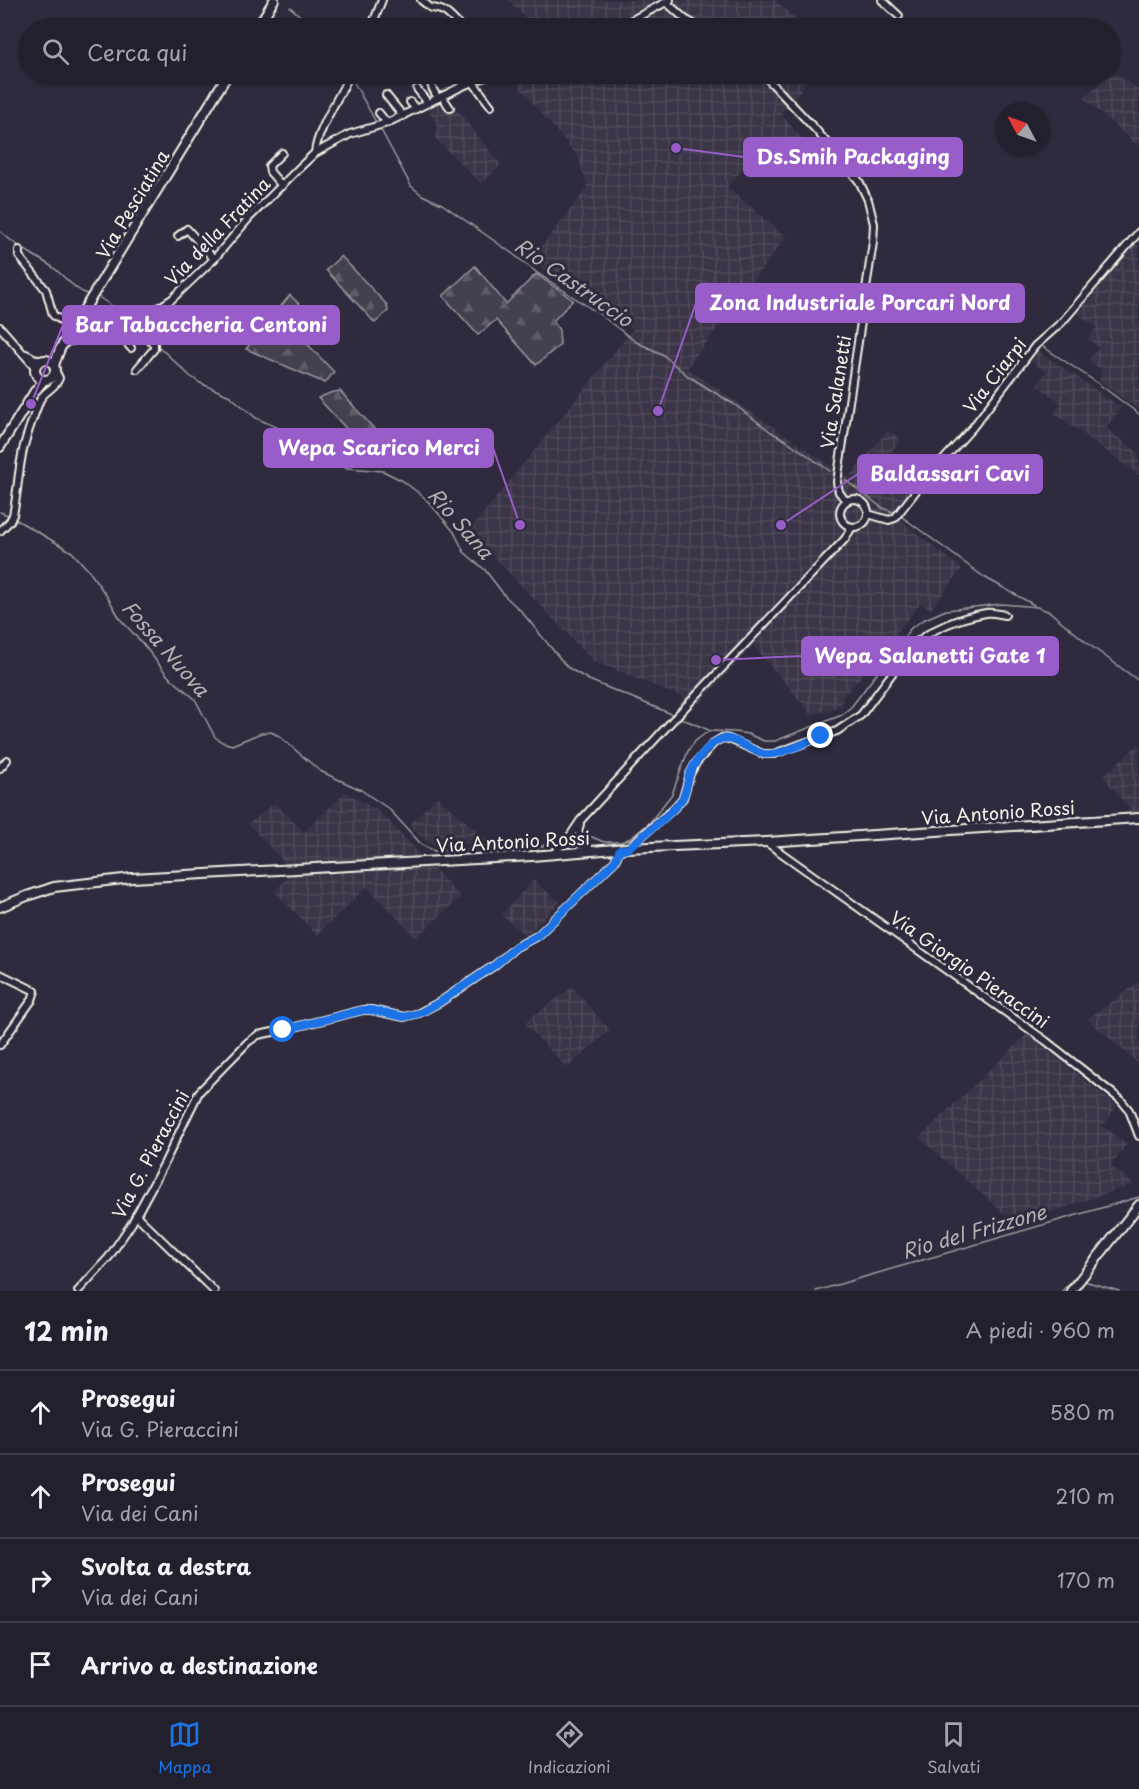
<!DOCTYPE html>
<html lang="it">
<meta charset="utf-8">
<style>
:root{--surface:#23202e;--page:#2f2d3a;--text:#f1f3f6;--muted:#a3a3aa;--line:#403e4a;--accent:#1a73e8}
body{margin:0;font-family:"Playpen Sans",sans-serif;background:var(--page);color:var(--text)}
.compass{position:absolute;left:995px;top:102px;width:54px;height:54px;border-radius:50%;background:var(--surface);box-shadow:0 2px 4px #0004;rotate:311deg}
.stop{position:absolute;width:18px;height:18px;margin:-14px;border:4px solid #1a73e8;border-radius:50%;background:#fff}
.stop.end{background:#1a73e8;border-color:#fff;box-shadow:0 2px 6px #0008}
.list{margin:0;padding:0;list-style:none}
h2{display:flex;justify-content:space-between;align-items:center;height:78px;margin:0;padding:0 24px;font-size:26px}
h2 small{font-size:20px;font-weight:400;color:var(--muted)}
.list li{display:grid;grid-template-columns:39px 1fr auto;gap:18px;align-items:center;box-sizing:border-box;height:84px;padding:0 24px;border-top:2px solid var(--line)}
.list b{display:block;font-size:22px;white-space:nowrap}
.list p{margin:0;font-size:20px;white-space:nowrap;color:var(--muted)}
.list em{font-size:20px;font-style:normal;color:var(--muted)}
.icon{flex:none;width:33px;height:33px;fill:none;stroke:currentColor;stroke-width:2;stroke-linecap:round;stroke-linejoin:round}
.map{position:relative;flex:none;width:1139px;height:1291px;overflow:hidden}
.search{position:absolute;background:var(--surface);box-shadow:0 2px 4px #0004;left:18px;right:18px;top:18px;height:66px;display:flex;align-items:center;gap:15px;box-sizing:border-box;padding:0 21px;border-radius:33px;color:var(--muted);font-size:22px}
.sheet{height:414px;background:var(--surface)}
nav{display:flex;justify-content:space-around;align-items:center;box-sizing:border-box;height:84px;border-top:2px solid var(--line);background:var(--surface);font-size:16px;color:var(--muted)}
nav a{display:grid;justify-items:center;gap:3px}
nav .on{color:var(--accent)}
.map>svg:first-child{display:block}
.industrial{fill:url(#industrial-grid)}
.forest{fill:url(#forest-firs);stroke:#9c989c;stroke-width:1.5}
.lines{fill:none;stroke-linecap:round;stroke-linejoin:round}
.stream{stroke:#a19ea0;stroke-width:1.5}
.minor-casing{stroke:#f4f1e8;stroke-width:10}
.major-casing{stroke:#f4f1e8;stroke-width:12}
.minor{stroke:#2f2a3d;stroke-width:6}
.major{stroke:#2f2a3d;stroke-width:8}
.route{stroke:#1a73e8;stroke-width:8}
.labels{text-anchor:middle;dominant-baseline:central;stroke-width:6;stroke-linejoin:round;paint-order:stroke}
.street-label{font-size:18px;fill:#f4f1e8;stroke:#2f2a3d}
.water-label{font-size:20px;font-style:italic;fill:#b6b2b2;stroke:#2f2a3d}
.leader{fill:none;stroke:#995dc9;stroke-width:2}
.callout-dot{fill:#995dc9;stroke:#2f2a3d;stroke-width:2}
.callout{fill:#995dc9;stroke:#995dc9;stroke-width:2}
.callout-label{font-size:20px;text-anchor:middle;font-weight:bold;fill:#fff}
</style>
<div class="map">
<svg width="1139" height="1291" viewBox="0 0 1139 1291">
<defs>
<pattern id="industrial-grid" width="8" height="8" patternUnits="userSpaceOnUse" patternTransform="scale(1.5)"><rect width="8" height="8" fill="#3b3647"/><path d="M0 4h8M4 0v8" fill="none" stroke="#4e4a59"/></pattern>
<pattern id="forest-firs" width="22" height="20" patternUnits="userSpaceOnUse" patternTransform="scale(1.5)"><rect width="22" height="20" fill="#454050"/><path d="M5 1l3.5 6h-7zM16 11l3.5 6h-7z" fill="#605c69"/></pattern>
</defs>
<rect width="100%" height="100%" fill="#2f2a3d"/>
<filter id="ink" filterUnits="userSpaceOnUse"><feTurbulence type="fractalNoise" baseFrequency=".0167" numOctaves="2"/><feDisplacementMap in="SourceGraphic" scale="12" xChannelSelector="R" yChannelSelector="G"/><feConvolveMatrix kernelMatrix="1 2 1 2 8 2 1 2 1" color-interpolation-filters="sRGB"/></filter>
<g filter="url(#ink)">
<g class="industrial">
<polygon points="509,0 775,0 805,28 535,28"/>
<polygon points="1115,73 1139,90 1139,147 1084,98 1110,75"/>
<polygon points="509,74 813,74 781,114 806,143 812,153 791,171 769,150 757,153 727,187 786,237 687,368 848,478 888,430 901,440 882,463 913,489 905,498 911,502 899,519 962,569 931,609 921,603 848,692 846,690 841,705 830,711 811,714 753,645 699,704 593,661 469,531 633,329 530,261 587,188 579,158"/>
<polygon points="448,98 501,165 481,184 435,138 438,128 428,109"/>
<polygon points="1135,243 1139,246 1139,410 1099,381 1102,370 1088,360 1099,348 1088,339 1096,327 1077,314"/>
<polygon points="1038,351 1121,407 1106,428 1139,453 1139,475 1054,413 1061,403 1037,385 1046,372 1031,361"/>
<polygon points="1139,744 1139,815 1134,815 1103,776"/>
<polygon points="346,792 381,813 461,897 416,938 367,887 317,935 275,892 288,876 284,862 248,824 275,803 304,832"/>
<polygon points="437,797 490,842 437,846 429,843 409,825"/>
<polygon points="533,880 560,902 526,936 501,915"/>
<polygon points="1139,982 1139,1064 1087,1019"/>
<polygon points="572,987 610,1030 567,1068 524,1023"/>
<polygon points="1027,1034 1117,1106 1103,1126 1127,1144 1111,1166 1134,1184 1016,1224 919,1138"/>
</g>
<g class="forest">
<polygon points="341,256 387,305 388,311 375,323 326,270"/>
<polygon points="475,266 506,304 536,274 573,300 553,321 559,330 560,345 536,365 496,320 478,335 443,296"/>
<polygon points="290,295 309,314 296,332 334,372 325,383 246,349"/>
<polygon points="340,391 377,432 378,440 366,450 318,398 330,393"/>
</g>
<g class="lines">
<g class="stream">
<polyline points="290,7 314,28"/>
<polyline points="352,79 377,124"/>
<polyline points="380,128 411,186 422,195 442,204 513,254 536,272 602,316 636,342 662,354 688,376 735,405 771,432 787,441 830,471"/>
<path d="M0,231c16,16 37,25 55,38 12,10 20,21 34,26"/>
<polyline points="97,296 130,318"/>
<polyline points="157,345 190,376 200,383 230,396 256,418 285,431 315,448 338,465 348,468 383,471 403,481 425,498 439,514 454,532 464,552 485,570 505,596 521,611 567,667 589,680 674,715"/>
<polyline points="1042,346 1096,382 1139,414"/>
<polyline points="845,480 881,507 897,514"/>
<polyline points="0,512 10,516"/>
<polyline points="901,516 984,577 1034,605"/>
<polyline points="15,519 72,552 89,571 108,598 121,620 143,644 168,676 195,699 215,737 222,742 232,745 261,733 271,732 279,736 320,771 361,790 389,809 422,845 434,851 540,847 565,836"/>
<polyline points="0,524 8,516"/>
<polyline points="678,717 711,731"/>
<polyline points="582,833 604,842 621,842 631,838 650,822 672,794 688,751 695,741 706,733 711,731 735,732 748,734 764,741 775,741 842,715 852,706 911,628 923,620 946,610 1002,604 1037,607 1050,612 1091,646 1139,681"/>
<polyline points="1084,1281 1119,1291"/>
<polyline points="816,1291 1139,1197"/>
<polyline points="1062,1291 1075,1277"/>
</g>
<defs>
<g id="minor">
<path d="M421,0l10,8c16,1 20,10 31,20"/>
<polyline points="882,0 899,16"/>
<polyline points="666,2 685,19 701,28"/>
<polyline points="371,28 382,0"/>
<polyline points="617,28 670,0"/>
<polyline points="763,74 816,130 859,181 868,200 874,224 873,242 837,482 839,492 846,501"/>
<polyline points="472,81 491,106"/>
<polyline points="417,89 428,103"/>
<polyline points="386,95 403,116"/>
<polyline points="442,96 450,108"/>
<path d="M438,98c-9,-14 -12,-20 7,-24"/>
<polyline points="410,102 416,109"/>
<polyline points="379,113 387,123"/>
<polyline points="282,153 269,166 270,172 282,186"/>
<path d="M315,153c2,-23 25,-57 35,-79"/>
<polyline points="178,236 187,229 214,259"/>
<polyline points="19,250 19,256 46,290 53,315 73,328"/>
<polyline points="131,322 154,344 154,349 137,369"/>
<polyline points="0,327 35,367"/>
<polyline points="115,329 131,348"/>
<polyline points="65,342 75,340 115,329 152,312 172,299 214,259 249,218 298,169 315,153 328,146 350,134 387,123 465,85 493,74"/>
<polyline points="26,354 39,361"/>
<circle cx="854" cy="513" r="14"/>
<polyline points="868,514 889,520 895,518 919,487 973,427 1035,346 1062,322 1139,232"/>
<path d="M0,531l10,-10 3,-6c4,-19 5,-40 9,-60 3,-18 11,-36 17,-53 4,-12 16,-12 20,-24l-4,-8"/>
<polyline points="0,768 7,760"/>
<path d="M580,824c-4,14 1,20 13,27"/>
<polyline points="766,842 1046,1041 1121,1100 1129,1110 1139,1136"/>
<path d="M628,848l44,-38 11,-12 7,-24 6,-11 18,-20 8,-5 7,1 34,15h11l63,-23 24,-16 51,-68c16,-18 50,-30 74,-34 6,-1 13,1 19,2"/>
<polyline points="552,855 568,839 580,821 671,722 845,539 852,527"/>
<polyline points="0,974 35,991 32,1000 0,1045"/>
<polyline points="136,1215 214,1291"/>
<polyline points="78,1291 109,1257 132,1223 163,1166 199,1092 248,1042 258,1035 283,1030 363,1010 371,1010 404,1017 419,1013 440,1002 495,965 516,947 537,936 615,861 620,849"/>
</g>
<g id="major">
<polyline points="257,28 274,0"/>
<circle cx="45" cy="370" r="10"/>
<polyline points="54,365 60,349 228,74"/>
<polyline points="0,447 35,391 44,380"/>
<polyline points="0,907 27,896 54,887 132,878 532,856 627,848 766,842 1139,818"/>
<polyline points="1071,1291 1139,1205"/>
</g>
</defs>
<use href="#minor" class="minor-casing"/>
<use href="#major" class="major-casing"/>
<use href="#minor" class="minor"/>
<use href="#major" class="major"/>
</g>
</g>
<g class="lines" filter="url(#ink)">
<path class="route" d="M283,1030l80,-20h8l33,7 16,-4 20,-11 55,-37 21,-18 21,-11 78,-75 5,-12h7c18,-16 41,-31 55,-50 5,-8 5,-18 8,-26 5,-12 19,-30 31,-34 12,-4 31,13 43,15 17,2 42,-12 57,-18"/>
</g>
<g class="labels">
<g class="street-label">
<text transform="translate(132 204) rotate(-59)">Via Pesciatina</text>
<text transform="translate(217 231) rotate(-46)">Via della Fratina</text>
<text transform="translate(994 375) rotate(-52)">Via Ciarpi</text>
<text transform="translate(835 392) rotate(-81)">Via Salanetti</text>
<text transform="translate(998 812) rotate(-4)">Via Antonio Rossi</text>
<text transform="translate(513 841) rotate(-3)">Via Antonio Rossi</text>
<text transform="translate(970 969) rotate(35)">Via Giorgio Pieraccini</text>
<text transform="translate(150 1154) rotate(-62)">Via G. Pieraccini</text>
</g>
<g class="water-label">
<text transform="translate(574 282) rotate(35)">Rio Castruccio</text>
<text transform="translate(461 523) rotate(49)">Rio Sana</text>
<text transform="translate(166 648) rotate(49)">Fossa Nuova</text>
<text transform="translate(974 1231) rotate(-16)">Rio del Frizzone</text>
</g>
</g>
<path class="leader" d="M676 148L744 157M658 411L696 303M31 404L63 325M520 525L493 448M781 525L858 474M716 660L802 656"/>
<g class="callout-dot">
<circle cx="676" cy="148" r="6"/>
<circle cx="658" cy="411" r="6"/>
<circle cx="31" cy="404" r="6"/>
<circle cx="520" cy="525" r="6"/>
<circle cx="781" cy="525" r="6"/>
<circle cx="716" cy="660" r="6"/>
</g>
<g class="callout">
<rect x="744" y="138" width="218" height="38" rx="6"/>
<rect x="696" y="284" width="328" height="38" rx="6"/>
<rect x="63" y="306" width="276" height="38" rx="6"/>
<rect x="264" y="429" width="229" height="38" rx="6"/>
<rect x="858" y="455" width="184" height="38" rx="6"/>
<rect x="802" y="637" width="256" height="38" rx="6"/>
</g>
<g class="callout-label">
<text x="853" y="164">Ds.Smih Packaging</text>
<text x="860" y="310">Zona Industriale Porcari Nord</text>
<text x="201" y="332">Bar Tabaccheria Centoni</text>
<text x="379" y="455">Wepa Scarico Merci</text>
<text x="950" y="481">Baldassari Cavi</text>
<text x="930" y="663">Wepa Salanetti Gate 1</text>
</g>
</svg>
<svg class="compass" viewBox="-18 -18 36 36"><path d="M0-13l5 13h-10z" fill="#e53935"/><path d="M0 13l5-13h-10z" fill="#a3a3aa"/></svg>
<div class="stop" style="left:283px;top:1030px"></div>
<div class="stop end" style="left:821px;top:736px"></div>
<div class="search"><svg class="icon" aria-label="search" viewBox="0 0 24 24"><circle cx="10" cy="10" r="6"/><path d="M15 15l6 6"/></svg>Cerca qui</div>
</div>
<section class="sheet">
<h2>12 min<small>A piedi · 960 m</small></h2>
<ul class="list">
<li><svg class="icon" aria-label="ahead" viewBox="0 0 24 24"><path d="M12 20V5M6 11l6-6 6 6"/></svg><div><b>Prosegui</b><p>Via G. Pieraccini</p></div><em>580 m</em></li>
<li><svg class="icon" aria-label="ahead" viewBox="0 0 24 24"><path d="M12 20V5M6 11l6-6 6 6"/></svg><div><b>Prosegui</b><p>Via dei Cani</p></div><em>210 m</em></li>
<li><svg class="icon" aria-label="right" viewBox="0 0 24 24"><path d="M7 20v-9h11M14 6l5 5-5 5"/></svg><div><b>Svolta a destra</b><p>Via dei Cani</p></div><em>170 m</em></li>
<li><svg class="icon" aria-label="arrive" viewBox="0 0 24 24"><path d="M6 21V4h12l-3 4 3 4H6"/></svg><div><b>Arrivo a destinazione</b></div></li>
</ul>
</section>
<nav>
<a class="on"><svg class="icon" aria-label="map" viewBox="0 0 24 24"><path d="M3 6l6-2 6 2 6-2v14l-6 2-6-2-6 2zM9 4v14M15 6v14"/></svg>Mappa</a>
<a><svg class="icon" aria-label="directions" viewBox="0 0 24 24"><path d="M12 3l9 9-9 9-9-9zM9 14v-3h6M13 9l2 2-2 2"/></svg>Indicazioni</a>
<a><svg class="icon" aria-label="saved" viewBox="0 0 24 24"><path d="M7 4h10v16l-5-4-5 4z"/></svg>Salvati</a>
</nav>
